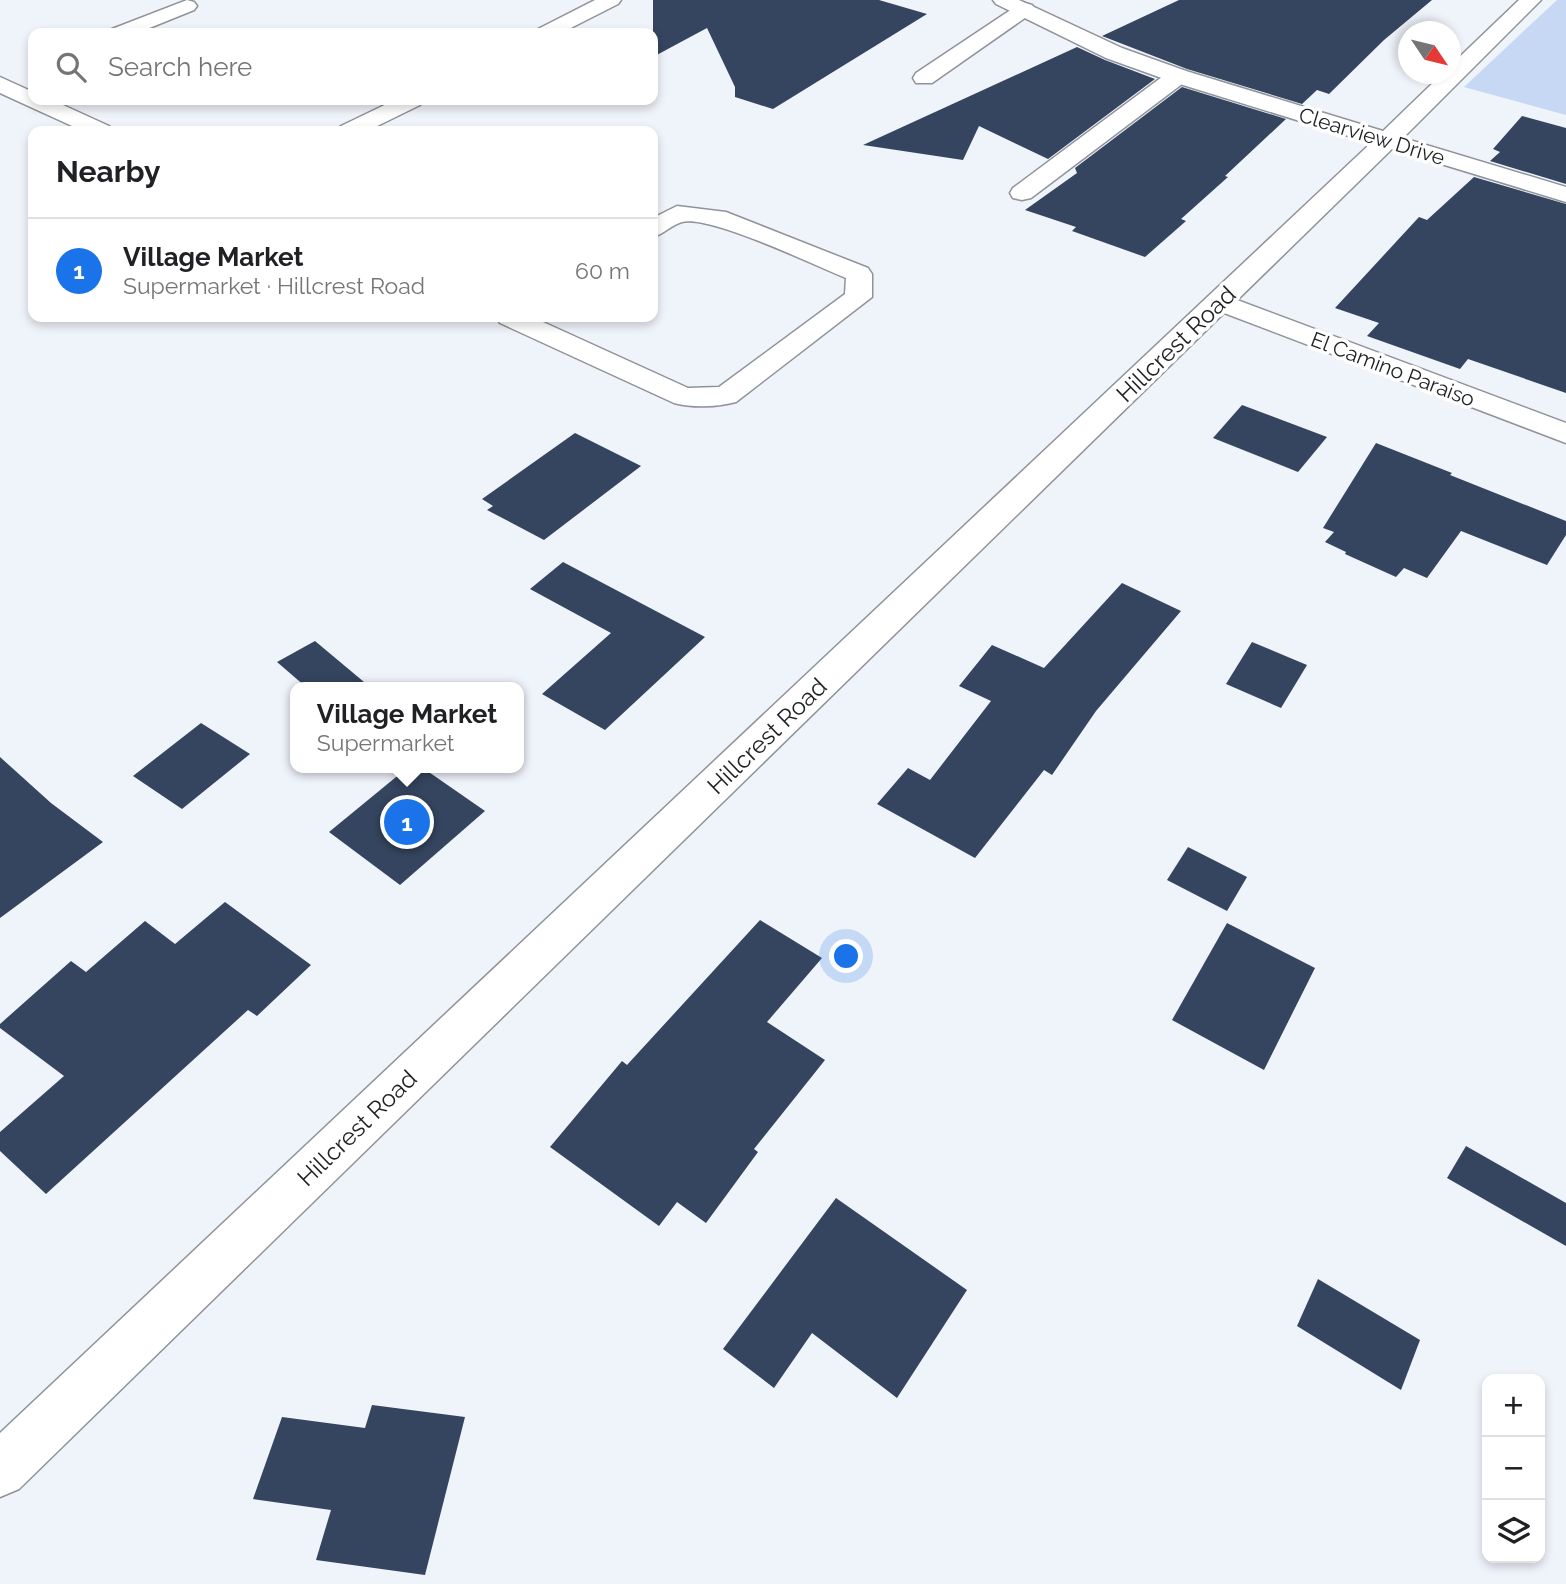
<!DOCTYPE html>
<meta charset="utf-8">
<style>
:root{--surface:#fff;--page:#f6f6f6;--text:#202124;--muted:#757577;--line:#e0e0e0;--accent:#1a73e8}
body{margin:0;font-family:Raleway,sans-serif;background:var(--page);color:var(--text)}
.controls{position:absolute;right:21px;bottom:21px;display:grid;overflow:hidden;border-radius:14px;box-shadow:0 4px 10px #0003}
.controls button{width:63px;height:63px;display:grid;place-items:center;padding:0;border:0;border-bottom:2px solid var(--line);background:var(--surface);color:var(--text);font:35px sans-serif}
.compass{position:absolute;left:1398px;top:21px;width:63px;height:63px;border-radius:50%;background:var(--surface);box-shadow:0 4px 10px #0003;rotate:125deg}
.you{position:absolute;left:847px;top:957px;width:24px;height:24px;margin:-18px;border:5px solid #fff;border-radius:50%;background:#1a73e8;box-shadow:0 0 0 10px #1a73e833}
.badge{display:grid;place-items:center;width:46px;height:46px;border-radius:50%;background:var(--accent);color:#fff;font-size:23px;font-weight:700}
.pin{position:absolute;translate:-50% -50%;border:4px solid #fff;box-shadow:0 2px 7px #0006}
.popup{position:absolute;left:290px;top:682px;width:234px;height:91px;box-sizing:border-box;display:grid;place-content:center;border-radius:14px;background:var(--surface);filter:drop-shadow(0 2px 5px #0005);font-size:23px;white-space:nowrap;color:var(--muted)}
.popup b{font-size:26px;color:var(--text)}
.popup::after{content:'';position:absolute;left:50%;top:100%;margin-left:-14px;border:14px solid transparent;border-top-color:var(--surface)}
.list{margin:0;padding:0;list-style:none}
h2{display:flex;justify-content:space-between;align-items:center;height:91px;margin:0;padding:0 28px;font-size:30px}
h2 small{font-size:23px;font-weight:400;color:var(--muted)}
.list li{display:grid;grid-template-columns:46px 1fr auto;gap:21px;align-items:center;box-sizing:border-box;height:105px;padding:0 28px;border-top:2px solid var(--line)}
.list b{display:block;font-size:26px;white-space:nowrap}
.list p{margin:0;font-size:23px;white-space:nowrap;color:var(--muted)}
.list em{font-size:23px;font-style:normal;color:var(--muted)}
.icon{flex:none;width:38px;height:38px;fill:none;stroke:currentColor;stroke-width:2;stroke-linecap:round;stroke-linejoin:round}
.map{position:relative;flex:none;width:1566px;height:1584px;overflow:hidden}
.search{position:absolute;background:var(--surface);box-shadow:0 4px 10px #0003;left:28px;top:28px;width:630px;height:77px;display:flex;align-items:center;gap:18px;box-sizing:border-box;padding:0 24px;border-radius:14px;color:var(--muted);font-size:26px}
.panel{position:absolute;background:var(--surface);box-shadow:0 4px 10px #0003;left:28px;top:126px;width:630px;height:196px;border-radius:14px}
.map>svg:first-child{display:block}
.green{fill:#c6d8f4}
.building{fill:#35455f}
.lines{fill:none;stroke-linecap:round;stroke-linejoin:round}
.minor-casing{stroke:#8f939a;stroke-width:3}
.tertiary-casing{stroke:#8f939a;stroke-width:3}
.minor{fill:#fff;fill-rule:evenodd}
.tertiary{fill:#fff;fill-rule:evenodd}
.labels{text-anchor:middle;dominant-baseline:central;stroke-width:7;stroke-linejoin:round;paint-order:stroke}
.far-street-label{font-size:21px;fill:#1e2022;stroke:#fff}
.street-label{font-size:24px;fill:#1e2022;stroke:#fff}
</style>
<div class="map">
<svg width="1566" height="1584" viewBox="0 0 1566 1584">
<rect width="100%" height="100%" fill="#eff3fa"/>
<polygon class="green" points="1557,0 1566,0 1566,115 1464,87"/>
<g class="building">
<polygon points="653,0 879,0 927,14 773,109 735,97 735,87 707,28 653,57"/>
<polygon points="1179,0 1432,0 1384,40 1329,94 1317,90 1302,104 1187,69 1102,36"/>
<polygon points="1077,47 1105,60 1155,79 1048,159 979,126 963,160 863,145"/>
<polygon points="1182,87 1286,119 1225,176 1228,177 1181,219 1186,221 1145,257 1072,231 1076,227 1025,210 1077,173 1075,168"/>
<polygon points="1522,116 1566,128 1566,184 1490,161 1500,152 1493,149"/>
<polygon points="1474,177 1566,204 1566,393 1468,359 1460,369 1367,336 1379,323 1335,308 1419,217 1427,220"/>
<polygon points="1242,405 1327,437 1298,472 1213,438"/>
<polygon points="575,433 641,466 544,540 487,510 493,506 482,499"/>
<polygon points="1376,443 1452,473 1450,475 1566,521 1566,535 1547,565 1461,531 1427,578 1404,568 1396,577 1345,554 1346,552 1325,542 1334,532 1323,528"/>
<polygon points="563,562 705,637 605,730 542,694 611,633 530,589"/>
<polygon points="1122,583 1181,611 1096,711 1052,775 1044,770 975,858 877,804 908,768 930,780 991,701 959,686 992,645 1044,668"/>
<polygon points="315,641 370,687 306,687 277,662"/>
<polygon points="1252,642 1307,665 1281,708 1226,684"/>
<polygon points="201,723 250,754 182,809 133,776"/>
<polygon points="0,757 51,803 103,842 0,918"/>
<polygon points="407,768 423,768 485,811 400,885 329,832"/>
<polygon points="1188,847 1247,877 1227,911 1167,880"/>
<polygon points="225,902 311,965 257,1016 248,1010 46,1194 0,1151 0,1132 64,1076 0,1028 0,1024 71,961 86,972 145,921 175,944"/>
<polygon points="760,920 822,958 767,1022 825,1060 754,1149 758,1152 706,1223 677,1202 659,1226 550,1147 622,1061 627,1065"/>
<polygon points="1227,923 1315,968 1264,1070 1172,1020"/>
<polygon points="1466,1146 1566,1203 1566,1246 1447,1178"/>
<polygon points="836,1198 967,1290 897,1398 812,1333 774,1388 723,1349"/>
<polygon points="1318,1279 1420,1340 1401,1390 1297,1326"/>
<polygon points="372,1405 465,1417 425,1575 316,1560 331,1510 253,1499 282,1417 365,1428"/>
</g>
<g class="lines">
<defs>
<g id="minor">
<polygon points="187,0 194,2 197,6 194,10 137,33 109,33 112,29"/>
<polygon points="595,0 621,0 618,4 561,33 535,33 538,29"/>
<polygon points="1025,3 1032,5 1035,9 1032,13 932,83 916,83 913,78 916,73 1018,5"/>
<polygon points="1178,69 1186,71 1189,76 1186,81 1031,198 1022,200 1013,198 1010,193 1013,188 1170,71"/>
<polygon points="0,77 33,92 33,100 52,100 109,126 113,131 83,131 0,93"/>
<polygon points="395,100 423,100 420,105 367,131 337,131 341,126"/>
<path d="M677,206l49,6 142,56 4,6v23l-136,105c-19,5 -43,6 -62,1l-174,-80 -4,-6h36l156,71 31,-1 126,-93 1,-16c-32,-13 -136,-63 -164,-56 -11,3 -18,12 -29,15v-19z"/>
<polygon points="1221,294 1566,423 1566,443 1211,308 1207,302 1211,296"/>
</g>
<polygon id="tertiary" points="993,0 1019,0 1122,48 1186,71 1383,131 1442,74 1450,74 1450,66 1519,0 1541,0 1403,138 1566,187 1566,202 1392,149 19,1489 0,1497 0,1433 1371,143 1170,81 1106,58 996,4"/>
</defs>
<use href="#minor" class="minor-casing"/>
<use href="#tertiary" class="tertiary-casing"/>
<use href="#minor" class="minor"/>
<use href="#tertiary" class="tertiary"/>
</g>
<g class="labels">
<g class="far-street-label">
<text transform="translate(1372 136) rotate(17)">Clearview Drive</text>
<text transform="translate(1393 369) rotate(21)">El Camino Paraiso</text>
</g>
<g class="street-label">
<text transform="translate(1176 344) rotate(-44)">Hillcrest Road</text>
<text transform="translate(767 736) rotate(-44)">Hillcrest Road</text>
<text transform="translate(357 1128) rotate(-44)">Hillcrest Road</text>
</g>
</g>
</svg>
<div class="controls">
<button>+</button>
<button>−</button>
<button><svg class="icon" aria-label="layers" viewBox="0 0 24 24"><path d="M12 4l9 5-9 5-9-5zM3 14l9 5 9-5"/></svg></button>
</div>
<svg class="compass" viewBox="-18 -18 36 36"><path d="M0-13l5 13h-10z" fill="#e53935"/><path d="M0 13l5-13h-10z" fill="#757577"/></svg>
<div class="you"></div>
<div class="pin badge" style="left:407px;top:822px">1</div>
<div class="popup"><b>Village Market</b>Supermarket</div>
<div class="search"><svg class="icon" aria-label="search" viewBox="0 0 24 24"><circle cx="10" cy="10" r="6"/><path d="M15 15l6 6"/></svg>Search here</div>
<section class="panel">
<h2>Nearby<small></small></h2>
<ul class="list">
<li><span class="badge">1</span><div><b>Village Market</b><p>Supermarket · Hillcrest Road</p></div><em>60 m</em></li>
</ul>
</section>
</div>
